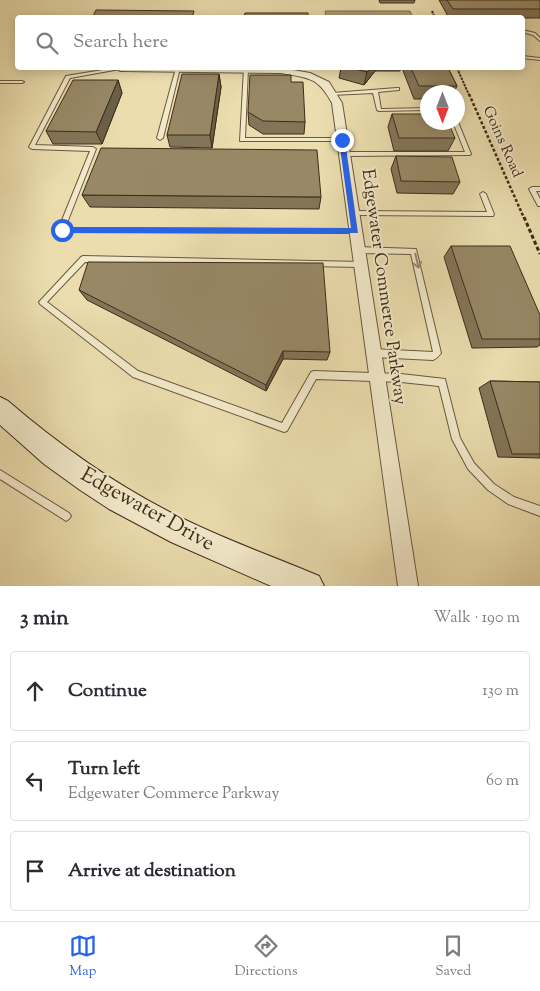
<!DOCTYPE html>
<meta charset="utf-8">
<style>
:root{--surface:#fff;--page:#f2f2f3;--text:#2b2b33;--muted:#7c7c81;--line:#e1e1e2;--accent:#2563eb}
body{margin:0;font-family:"Sorts Mill Goudy",serif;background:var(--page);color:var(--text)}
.compass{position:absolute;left:420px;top:85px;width:45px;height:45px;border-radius:50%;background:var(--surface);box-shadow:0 2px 12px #0003;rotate:180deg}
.stop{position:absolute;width:15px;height:15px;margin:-11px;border:4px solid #2563eb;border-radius:50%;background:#fff}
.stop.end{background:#2563eb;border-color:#fff;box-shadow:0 1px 5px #0008}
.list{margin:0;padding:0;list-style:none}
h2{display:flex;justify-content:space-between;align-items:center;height:65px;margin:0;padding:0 20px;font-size:21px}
h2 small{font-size:16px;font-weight:400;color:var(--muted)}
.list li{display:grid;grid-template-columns:32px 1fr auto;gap:15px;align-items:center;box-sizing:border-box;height:80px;margin:0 10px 10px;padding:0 10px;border:1px solid var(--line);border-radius:5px}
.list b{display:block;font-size:19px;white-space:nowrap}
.list p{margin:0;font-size:16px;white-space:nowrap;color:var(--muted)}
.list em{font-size:16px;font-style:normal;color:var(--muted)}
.icon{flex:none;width:28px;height:28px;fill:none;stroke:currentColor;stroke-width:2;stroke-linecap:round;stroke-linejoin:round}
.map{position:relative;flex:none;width:540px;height:586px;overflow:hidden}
.search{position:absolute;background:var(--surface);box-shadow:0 2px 12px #0003;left:15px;right:15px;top:15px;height:55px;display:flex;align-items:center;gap:12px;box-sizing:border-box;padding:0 18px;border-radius:5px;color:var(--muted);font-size:19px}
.sheet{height:335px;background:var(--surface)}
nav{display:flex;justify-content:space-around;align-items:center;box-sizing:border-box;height:70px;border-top:1px solid var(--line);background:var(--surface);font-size:14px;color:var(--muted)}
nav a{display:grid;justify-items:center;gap:2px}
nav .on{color:var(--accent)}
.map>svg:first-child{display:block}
.water{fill:#b0a17b;stroke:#827253}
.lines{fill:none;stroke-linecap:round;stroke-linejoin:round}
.shore{stroke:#77664a;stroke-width:1}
.service-casing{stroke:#69583e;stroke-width:2}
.minor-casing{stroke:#69583e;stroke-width:2}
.secondary-casing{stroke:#3e2c18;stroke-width:2}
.path-far2{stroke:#3e2c18;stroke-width:2;stroke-dasharray:2.5 1;stroke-linecap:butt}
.path-far1{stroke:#3e2c18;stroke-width:2.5;stroke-dasharray:3 2;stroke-linecap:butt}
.path{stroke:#3e2c18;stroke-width:3;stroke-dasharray:4 2.5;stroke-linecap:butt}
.service{fill:#f2e9ca;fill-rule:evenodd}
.minor{fill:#f2e9ca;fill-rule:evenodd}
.secondary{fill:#f2e9ca;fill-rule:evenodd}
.wall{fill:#837558;stroke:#3e2c18}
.shaded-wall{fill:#6a5f47;stroke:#3e2c18}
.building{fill:#988866;stroke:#3e2c18}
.oneway{stroke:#988a71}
.route{fill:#2563eb}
.labels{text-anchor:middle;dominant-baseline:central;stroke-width:4;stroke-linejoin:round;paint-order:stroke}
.far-street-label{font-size:15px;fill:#3e2c18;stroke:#f2e9ca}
.street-label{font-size:18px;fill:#3e2c18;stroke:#f2e9ca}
.near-street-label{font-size:21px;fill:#3e2c18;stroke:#f2e9ca}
</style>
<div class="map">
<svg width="540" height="586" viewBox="0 0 540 586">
<rect width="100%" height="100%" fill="#ebddae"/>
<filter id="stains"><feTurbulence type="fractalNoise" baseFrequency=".004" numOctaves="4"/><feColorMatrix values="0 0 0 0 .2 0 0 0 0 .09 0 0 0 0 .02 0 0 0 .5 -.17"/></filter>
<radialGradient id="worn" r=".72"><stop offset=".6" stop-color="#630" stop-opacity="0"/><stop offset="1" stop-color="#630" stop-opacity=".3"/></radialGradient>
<polygon class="water" points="325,11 410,11 413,17 326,17"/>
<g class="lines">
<polyline class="shore" points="331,18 333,16 405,16 408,18"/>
<defs>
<g id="service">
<polygon points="522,30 535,33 540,38 540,41 533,35 522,32"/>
<polygon points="522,56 540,58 540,60 522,58"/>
<polygon points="115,68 122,68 120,69 70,78 35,145 93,147 96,149 65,228 356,229 358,229 359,231 358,233 59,232 58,230 90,151 32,149 29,147 66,76"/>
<polygon points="176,68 180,68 163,138 160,140 157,138"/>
<polygon points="244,68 248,69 245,138 342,138 345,140 344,141 240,141"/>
<polygon points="0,81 22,81 24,82 22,83 0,83"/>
<polygon points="397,88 399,88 399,90 378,92 381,109 428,108 428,110 379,111 377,110 373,93 332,95 330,94 332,93"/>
<polygon points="453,122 458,122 471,154 470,155 344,156 341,154 344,152 465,152"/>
<polygon points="532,187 540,187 540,191 536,191 540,199 540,206 538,206 529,189"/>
<polygon points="483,192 486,194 494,214 493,216 353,215 350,213 353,211 487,212 480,194"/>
<path d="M358,247l58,2 25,104c-2,3 -4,5 -8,7l-60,-3 -3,-1 -1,-3 1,-3 3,-1 60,3 -22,-98 -53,-1 -3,-3z"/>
<polygon points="83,256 362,262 363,264 362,266 360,267 85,262 47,302 138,371 282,423 311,372 314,371 401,374 445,379 460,438 474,463 494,484 514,497 540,506 540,516 508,504 488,490 468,469 452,439 439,386 401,382 316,379 287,431 284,432 133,377 40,304 39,302 81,257"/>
<polygon points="0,470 69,513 71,516 69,519 66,521 63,519 0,479"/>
</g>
<path id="minor" d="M116,68h166l28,5 19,9 13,21 76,483h-20l-66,-483c-14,-26 -23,-25 -51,-30l-161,-2z"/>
<path id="secondary" d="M0,397l8,4c57,49 116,90 184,122 42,20 85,35 127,53l5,10h-53l-100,-44 -62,-33 -29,-19 -36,-26 -44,-39z"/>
</defs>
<use href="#service" class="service-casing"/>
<use href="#minor" class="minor-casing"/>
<use href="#secondary" class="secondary-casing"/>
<g class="path-far2">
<polyline points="432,11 435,18"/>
<polyline points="457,68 469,95"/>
</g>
<polyline class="path-far1" points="469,94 524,218"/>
<polyline class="path" points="524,217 540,254"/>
<use href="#service" class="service"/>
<use href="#minor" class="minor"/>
<use href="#secondary" class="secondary"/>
</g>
<g class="wall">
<polygon points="379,0 415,0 414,3 380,3"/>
<polygon points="439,0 540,0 540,18 449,18"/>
<polygon points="341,68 448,68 457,86 454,92 428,92 428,99 414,99 402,68 401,68 400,71 375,71 364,85 339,78"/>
<polygon points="219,74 221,87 212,148 170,147 167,135"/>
<polygon points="118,80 122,93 102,144 53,144 46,131"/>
<polygon points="291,82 305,122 304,134 263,134 249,125 248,112"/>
<polygon points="392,114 455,138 448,151 394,151 388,127"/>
<polygon points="396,156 460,182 453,194 397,193 391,169"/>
<polygon points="82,195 321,197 319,209 90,207"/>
<polygon points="451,246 540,315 540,345 537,347 472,348 444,257"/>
<polygon points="79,290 330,352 327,360 283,359 266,391 87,300"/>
<polygon points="490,381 540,382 540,458 498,457 479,388"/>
</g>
<g class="shaded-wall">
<polygon points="371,68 376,68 375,71 364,85 367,72"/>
<polygon points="219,74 221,87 212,148 210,135"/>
<polygon points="118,80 122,93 102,144 96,132"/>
<polygon points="283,351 283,359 266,391 266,385"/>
</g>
<g class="building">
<polygon points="447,0 540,0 540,9 453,9"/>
<polygon points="96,10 194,11 192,18 92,18"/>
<polygon points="245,13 308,13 308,18 244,18"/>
<polygon points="351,68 371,68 367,72"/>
<polygon points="411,68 448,68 457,86 419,86"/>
<polygon points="182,74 219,74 210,135 167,135"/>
<polygon points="250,75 291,75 291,82 303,82 305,122 263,121 248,112"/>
<polygon points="73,80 118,80 96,132 46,131"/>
<polygon points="392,114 428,114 428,122 448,122 455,138 399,138"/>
<polygon points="101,148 317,150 321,197 82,195"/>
<polygon points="396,156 452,157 460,182 401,181"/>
<polygon points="451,246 510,246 540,315 540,339 482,339"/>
<polygon points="88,262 323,263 330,352 283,351 266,385 79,290"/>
<polygon points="490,381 540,382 540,454 512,454"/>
</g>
<defs><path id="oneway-shaft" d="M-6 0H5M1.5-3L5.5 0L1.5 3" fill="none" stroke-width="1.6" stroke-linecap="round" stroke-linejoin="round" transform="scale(1.25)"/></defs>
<use class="oneway" href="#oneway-shaft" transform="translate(417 261) rotate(77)"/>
<polygon class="route" points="342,138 345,140 358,233 62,233 58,230 62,227 351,228 339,140"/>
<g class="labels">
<g class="far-street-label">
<text transform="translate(502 142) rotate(66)">Goins Road</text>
</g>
<g class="street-label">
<text transform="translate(383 287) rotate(82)">Edgewater Commerce Parkway</text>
</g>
<g class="near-street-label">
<text transform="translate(147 510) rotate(29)">Edgewater Drive</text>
</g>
</g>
<rect width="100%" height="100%" filter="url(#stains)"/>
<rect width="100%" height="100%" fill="url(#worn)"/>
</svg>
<svg class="compass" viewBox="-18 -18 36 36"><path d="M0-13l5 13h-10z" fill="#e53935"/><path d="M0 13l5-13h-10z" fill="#7c7c81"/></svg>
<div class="stop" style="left:62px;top:230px"></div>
<div class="stop end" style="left:342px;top:140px"></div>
<div class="search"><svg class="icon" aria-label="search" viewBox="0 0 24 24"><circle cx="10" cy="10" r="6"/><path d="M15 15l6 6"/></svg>Search here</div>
</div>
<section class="sheet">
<h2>3 min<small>Walk · 190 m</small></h2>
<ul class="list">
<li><svg class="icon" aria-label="ahead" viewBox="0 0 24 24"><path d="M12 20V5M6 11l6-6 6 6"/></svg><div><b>Continue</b></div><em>130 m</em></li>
<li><svg class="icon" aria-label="left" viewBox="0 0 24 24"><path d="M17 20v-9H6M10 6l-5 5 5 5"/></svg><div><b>Turn left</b><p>Edgewater Commerce Parkway</p></div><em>60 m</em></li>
<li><svg class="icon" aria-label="arrive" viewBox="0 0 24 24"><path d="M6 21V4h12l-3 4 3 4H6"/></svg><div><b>Arrive at destination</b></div></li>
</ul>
</section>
<nav>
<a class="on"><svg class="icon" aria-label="map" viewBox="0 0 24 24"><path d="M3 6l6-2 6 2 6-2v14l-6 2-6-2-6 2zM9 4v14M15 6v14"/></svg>Map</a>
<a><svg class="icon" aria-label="directions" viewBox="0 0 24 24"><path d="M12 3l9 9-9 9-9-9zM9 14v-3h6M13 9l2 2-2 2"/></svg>Directions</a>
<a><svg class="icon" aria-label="saved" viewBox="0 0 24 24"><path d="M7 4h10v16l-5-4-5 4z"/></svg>Saved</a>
</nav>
